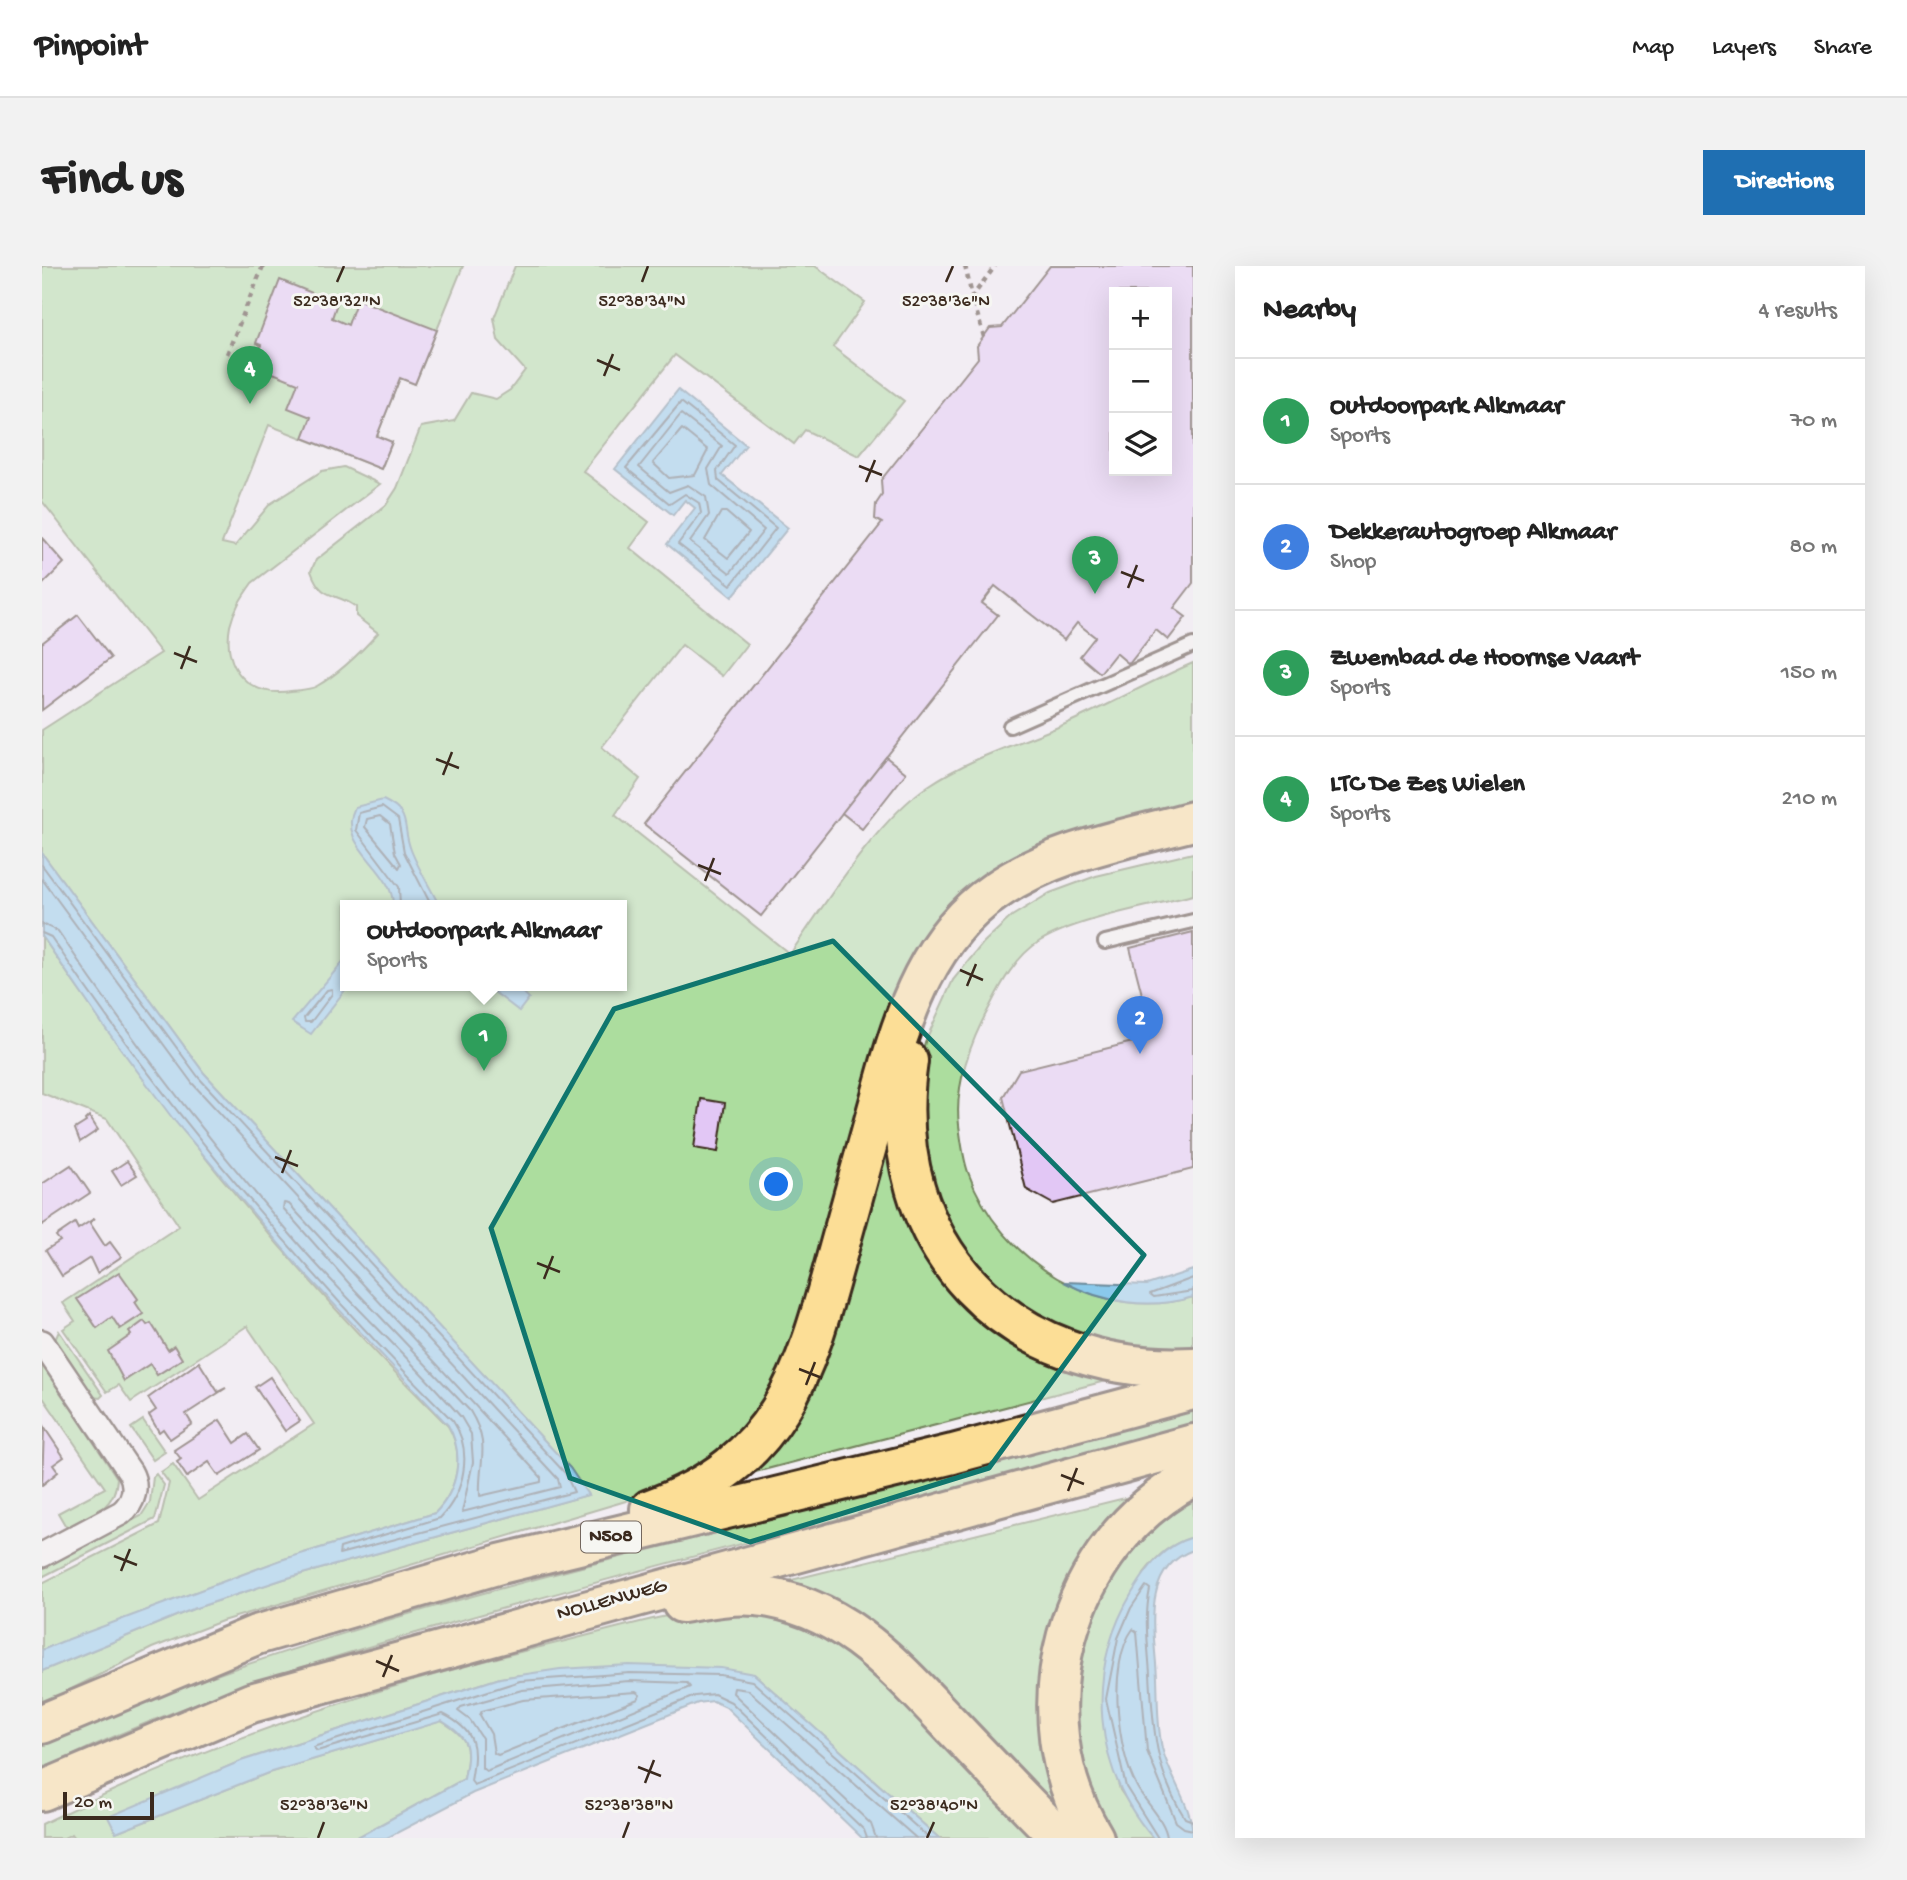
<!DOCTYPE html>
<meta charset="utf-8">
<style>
:root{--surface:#fff;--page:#f2f2f2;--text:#222;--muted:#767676;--line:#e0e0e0;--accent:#1f6fb2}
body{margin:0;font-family:"Gochi Hand",sans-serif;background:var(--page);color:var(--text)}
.controls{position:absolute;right:21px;top:21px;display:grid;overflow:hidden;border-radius:0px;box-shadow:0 7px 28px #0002}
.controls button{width:63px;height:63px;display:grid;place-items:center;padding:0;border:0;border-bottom:2px solid var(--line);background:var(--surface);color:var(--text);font:35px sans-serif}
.scale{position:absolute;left:21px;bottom:18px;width:91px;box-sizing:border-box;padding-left:7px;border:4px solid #3b2a1e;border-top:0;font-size:19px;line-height:24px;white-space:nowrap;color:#3b2a1e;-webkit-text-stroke:5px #f6f6f2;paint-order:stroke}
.you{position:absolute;left:735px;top:919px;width:24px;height:24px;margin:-18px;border:5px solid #fff;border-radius:50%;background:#1a73e8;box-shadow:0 0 0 10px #1a73e833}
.badge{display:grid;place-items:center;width:46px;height:46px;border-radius:50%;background:var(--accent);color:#fff;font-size:23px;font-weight:700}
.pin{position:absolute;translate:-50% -58px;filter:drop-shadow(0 2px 4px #0008)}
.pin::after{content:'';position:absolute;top:37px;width:24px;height:21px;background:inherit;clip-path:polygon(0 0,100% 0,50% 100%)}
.popup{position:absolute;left:298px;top:634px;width:287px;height:91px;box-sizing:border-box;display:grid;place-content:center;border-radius:0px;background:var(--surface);filter:drop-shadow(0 2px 5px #0005);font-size:23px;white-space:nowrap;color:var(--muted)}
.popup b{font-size:26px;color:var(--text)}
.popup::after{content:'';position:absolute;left:50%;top:100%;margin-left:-14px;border:14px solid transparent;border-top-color:var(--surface)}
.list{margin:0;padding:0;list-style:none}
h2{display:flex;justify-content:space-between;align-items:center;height:91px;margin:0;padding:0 28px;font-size:30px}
h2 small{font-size:23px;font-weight:400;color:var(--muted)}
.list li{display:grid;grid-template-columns:46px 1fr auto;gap:21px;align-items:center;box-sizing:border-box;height:126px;padding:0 28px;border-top:2px solid var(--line)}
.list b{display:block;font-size:26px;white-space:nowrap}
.list p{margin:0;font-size:23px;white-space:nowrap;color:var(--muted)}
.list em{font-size:23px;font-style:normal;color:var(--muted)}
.icon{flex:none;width:38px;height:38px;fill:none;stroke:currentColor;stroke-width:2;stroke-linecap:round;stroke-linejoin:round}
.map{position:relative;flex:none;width:1151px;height:1572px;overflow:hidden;border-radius:0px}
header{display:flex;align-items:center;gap:42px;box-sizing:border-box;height:98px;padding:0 35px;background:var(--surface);border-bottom:2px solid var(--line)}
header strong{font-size:33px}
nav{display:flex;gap:38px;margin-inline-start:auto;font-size:24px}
.intro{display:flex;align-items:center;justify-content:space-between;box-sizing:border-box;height:168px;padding:0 42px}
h1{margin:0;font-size:49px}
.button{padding:18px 32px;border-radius:0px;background:var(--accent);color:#fff;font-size:24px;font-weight:700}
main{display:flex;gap:42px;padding:0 42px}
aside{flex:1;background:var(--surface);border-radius:0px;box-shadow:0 7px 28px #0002}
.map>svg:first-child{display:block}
.green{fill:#acdd9e;stroke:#74845e;stroke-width:2;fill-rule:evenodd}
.water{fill:#8ac9eb;stroke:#6a8999;stroke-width:2}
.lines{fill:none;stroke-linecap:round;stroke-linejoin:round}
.shore{stroke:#5b6a70;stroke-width:2}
.building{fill:#e2c7f5;stroke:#3b2a1e;stroke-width:2;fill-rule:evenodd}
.lane-casing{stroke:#3b2a1e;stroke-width:18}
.street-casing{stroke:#3b2a1e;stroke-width:28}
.highway-casing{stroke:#3b2a1e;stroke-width:44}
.path{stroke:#3b2a1e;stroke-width:4.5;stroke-dasharray:5 5;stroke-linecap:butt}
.lane{stroke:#f6f6f2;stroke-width:12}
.street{stroke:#f6f6f2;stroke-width:23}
.highway{stroke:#fcde96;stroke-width:38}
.marked{fill:none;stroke:#0f766e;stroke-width:5;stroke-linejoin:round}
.ticks{fill:none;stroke:#3b2a1e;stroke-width:2.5}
.labels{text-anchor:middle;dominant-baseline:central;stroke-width:6;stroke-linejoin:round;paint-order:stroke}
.shield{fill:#f6f6f2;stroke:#73675e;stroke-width:2}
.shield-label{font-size:19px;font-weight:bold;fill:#3b2a1e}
.street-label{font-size:21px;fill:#3b2a1e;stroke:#f6f6f2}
.ticks-label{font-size:18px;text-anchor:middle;fill:#3b2a1e;stroke:#f6f6f2;stroke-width:6;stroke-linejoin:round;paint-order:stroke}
</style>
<header>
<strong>Pinpoint</strong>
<nav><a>Map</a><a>Layers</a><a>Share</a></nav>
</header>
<div class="intro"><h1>Find us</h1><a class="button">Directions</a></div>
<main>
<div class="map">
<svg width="1151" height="1572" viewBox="0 0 1151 1572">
<rect width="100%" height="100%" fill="#f2edf3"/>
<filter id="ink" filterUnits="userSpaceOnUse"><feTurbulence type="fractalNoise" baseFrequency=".0143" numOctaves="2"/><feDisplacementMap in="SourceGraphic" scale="14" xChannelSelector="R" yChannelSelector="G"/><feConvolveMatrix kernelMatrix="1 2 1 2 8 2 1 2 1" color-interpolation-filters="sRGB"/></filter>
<g filter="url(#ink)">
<g class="green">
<path d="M0,0h421l-48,118 -15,-6 -23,58 15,6 -11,27 -112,-44 -47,118 13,3 35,-42 52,-33 22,-4 36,17 -128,99c-10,14 -18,26 -22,43 -8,42 19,72 61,65 8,-1 19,-1 26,-5 23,-13 44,-34 61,-53l-22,-17v-9c-21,-16 -34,-5 -45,-36l5,-11 70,-55 11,-17 24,-61 33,-6 17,-28 25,6 14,-9 15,-20 -27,-30 -4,-22 21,-52h300l50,36 -32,45 71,54 -45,55 -54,-26 -11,14 -119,-89 -92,116 66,51 -19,26 117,96 -25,32 -40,-31 -80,102 38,32 -25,36 175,139c35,-50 87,-134 138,-168 41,-28 90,-42 135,-61 44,-19 86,-43 130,-62v148l-242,108 -179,489 -89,76 -461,137 -70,27 -110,56v-33l151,-62 91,-30 304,-84 -18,-27 -366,-395 -162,-220v-123l119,-77 -119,-152zM304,639h276v80h-276z"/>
<path d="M1151,587v42c-44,12 -115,23 -153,46 -24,15 -39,43 -51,67 -18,33 -35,78 -30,117 2,15 4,33 9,47 31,88 132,153 225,125v60l-26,1 -139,-38 -75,-77 -29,-69 -4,-112 5,-20 28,-62 30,-37 29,-27 38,-23 46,-17z"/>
<path d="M0,670c118,177 255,340 406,490 17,28 10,64 -13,87l-154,47 -239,90v-67l117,-59 10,-41 -8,-11 12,-8 25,36 116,-76 -67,-98 -116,76 -12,-17 -12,7 -44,-63 12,-8 -12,-18 116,-77 -72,-107 -65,-26z"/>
<polygon points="848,843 893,992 1071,1113 698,1210"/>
<polygon points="17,1065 61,1129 58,1132 51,1131 13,1074"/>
<path d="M0,1097l75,115c-1,29 -24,38 -47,49l-5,-2 -7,-12 47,-25 -63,-92z"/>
<path d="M1151,1145v18c-222,57 -446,111 -667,173 -165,46 -330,91 -484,168v-28c232,-99 475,-160 719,-220 144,-36 288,-74 432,-111z"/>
<polygon points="101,1154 123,1186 111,1194 89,1162"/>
<polygon points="114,1208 122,1219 113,1253 0,1311 0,1302 99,1250 108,1236 111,1211"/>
<path d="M1151,1221v50c-23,7 -35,18 -49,36l-31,190 7,27 33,48h-44l-25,-48 -14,-119 40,-102z"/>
<polygon points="1103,1227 1022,1339 1039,1572 733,1318"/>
<path d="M691,1341l97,23 217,208h-108l-185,-164 -235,1 -19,3 -259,83 -132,57 7,15 152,-60 173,-52c29,17 29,26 23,58l-108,59h-281l-3,-4 -8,4h-22v-14c165,-82 340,-140 519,-182 57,-14 114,-32 172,-35z"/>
</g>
<g class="water">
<polygon points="636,124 704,179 680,209 746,262 690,331 625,278 653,242 643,234 631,249 573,203"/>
<path d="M341,534c30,14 18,25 28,50 7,18 19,37 28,55h-46c0,-38 -58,-58 -38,-98z"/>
<path d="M0,587l162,220 366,395 18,27 -304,84 -91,30 -151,62v-21l19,-8 220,-82 154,-47c23,-23 30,-59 13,-88l-152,-161 -123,-145 -70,-94 -61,-89z"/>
<polygon points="304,692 304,719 307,719 269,768 250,756"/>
<polygon points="443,719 474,719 487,732 477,745"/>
<path d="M1151,1004v27c-43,13 -90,6 -129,-15l83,3z"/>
<path d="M1151,1271v13c-54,20 -38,84 -36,128 1,23 0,47 5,70 8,31 31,58 31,90h-40c-60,-69 -68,-166 -21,-245 16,-26 30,-47 61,-56z"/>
<path d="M587,1399l92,3 33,6 185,164h-77l-136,-131 -13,-6 -15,2 -225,90 -86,45h-31l108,-59c6,-32 6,-41 -22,-58l-174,52 -152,60 -8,-16 133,-56 259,-83 60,-9z"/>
</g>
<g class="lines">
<g class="shore">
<polygon points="639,136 693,179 675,205 676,214 734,262 689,319 636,278 659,247 657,237 643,228 628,238 584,202"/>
<polygon points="639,148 680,180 666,203 669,219 722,264 688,307 648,276 667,249 664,231 646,219 627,226 597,201"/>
<polygon points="640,163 666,184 653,209 627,212 611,197"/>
<polygon points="679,246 684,246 707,266 686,292 663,274"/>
<polygon points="338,550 348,558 353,587 359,598 357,602 323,561 325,553"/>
<path d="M0,599l157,213 366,395 9,19 -235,62 1,-6 100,-30c25,-26 33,-67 13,-97 -149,-149 -285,-310 -402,-484l-9,-4"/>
<path d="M0,613l150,204 366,396 2,8 -98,25 11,-50 -2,-28 -10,-17c-48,-56 -104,-107 -153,-162 -90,-103 -174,-210 -250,-324l-16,-7"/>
<polyline points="358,639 357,621 314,564 317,547 340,541 356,553 362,586 389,639"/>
<polygon points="290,723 290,728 269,756 263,756 262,752 285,724"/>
<path d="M242,937l5,1 252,273v5l-61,14c-2,-36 12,-49 -10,-85l-116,-122 -71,-81z"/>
<polyline points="1151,1012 1108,1028 1112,1031 1151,1025"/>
<polygon points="587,1415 645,1417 648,1421 444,1505 440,1502 440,1472 428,1454 416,1445 419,1441 480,1424"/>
<polygon points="594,1426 598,1429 596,1433 456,1489 452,1487 449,1468 438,1449 440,1445 481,1434"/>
<path d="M825,1572l-3,-8 -133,-128 -17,-8 -19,2 -221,89 -3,-4c6,-34 6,-50 -28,-67l-126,37 -4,-4 207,-66 110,-8 90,2 32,6 177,157"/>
<polyline points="834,1572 829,1558 691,1427 692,1422 706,1424 874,1572"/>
<path d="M1116,1572l-32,-51 -20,-88 12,-61 13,-30 15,-22 4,3c-6,29 -2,56 0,85 3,54 5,97 35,144l8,3"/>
<path d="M1125,1572c-1,-17 -22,-36 -30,-51 -20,-35 -30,-124 -4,-158l4,3 10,119 29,71 8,6 9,2"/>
</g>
</g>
<g class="building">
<path d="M1008,0h143v317l-19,25 12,9 -18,23 -12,-10 -27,34 -13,-11 -16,20 -20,-17 15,-19 -18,-14 -13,17 -69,-54 -13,17 16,12 -237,301 -117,-92 238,-301 -7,-4 1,-15 6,-9 -1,-15 97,-122 -1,-12 13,-18 12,-1zM1072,26h53v179h-53z"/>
<polygon points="238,14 295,37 290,52 306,59 315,33 395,64 373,118 358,112 335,170 350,176 339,203 261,172 269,151 246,142 256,117 211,99 219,79 214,77"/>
<polygon points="0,272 22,297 0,319"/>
<polygon points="36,349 69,392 0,444 0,377"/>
<polygon points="844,491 864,507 820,563 800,547"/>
<polygon points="1151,666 1151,903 1011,938 984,923 961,831 977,804 1111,771 1088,682"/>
<polygon points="659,833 683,837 676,886 652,882"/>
<polygon points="47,850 56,864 38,876 33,863 44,856 43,854"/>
<polygon points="85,895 95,909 79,919 70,905"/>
<polygon points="29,899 48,927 0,959 0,918"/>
<polygon points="53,952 48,957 63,980 68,976 79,991 55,1007 48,992 20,1010 4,984 18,975 14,970 33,957 36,963"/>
<polygon points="77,1006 96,1033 93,1036 101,1048 78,1063 70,1051 55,1062 35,1033"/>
<polygon points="102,1055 105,1059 109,1057 126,1084 132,1080 140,1093 115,1109 108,1098 82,1115 66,1085 89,1069 87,1066"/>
<polygon points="157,1096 176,1126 184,1122 144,1148 150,1158 128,1173 121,1163 117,1166 107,1149 114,1144 106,1132"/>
<polygon points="228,1111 258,1155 243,1165 213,1121"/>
<polygon points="178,1154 193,1177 206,1168 217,1184 177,1210 167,1196 145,1211 135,1196 139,1193 132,1184"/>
<polygon points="2,1161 22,1191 11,1199 16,1206 0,1219"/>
</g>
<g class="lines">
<defs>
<g id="lane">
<polyline points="968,460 1151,379"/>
<polyline points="1063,676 1151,655"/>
</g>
<path id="street" d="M0,1076l88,130c8,14 4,31 -9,41l-79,42"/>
<g id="highway">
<path d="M866,795c-27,185 101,315 285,306"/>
<path d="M608,1243c130,-47 154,-132 187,-254 16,-58 32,-116 48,-174 19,-70 46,-146 109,-189 58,-41 132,-53 199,-71"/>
<path d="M640,1337c24,-4 49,-9 74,-7 84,8 138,69 192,126 37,39 74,78 112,116"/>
<polyline points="0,1458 214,1369 458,1298 911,1188 1151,1124"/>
<polyline points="0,1525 209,1437 1151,1178"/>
<path d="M1052,1572c-76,-123 -30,-294 99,-361"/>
</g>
</defs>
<use href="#lane" class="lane-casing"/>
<use href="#street" class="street-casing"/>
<use href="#highway" class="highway-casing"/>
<g class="path">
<polyline points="923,0 930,30"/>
<polyline points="942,71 930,31 953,0"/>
<polyline points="185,88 221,0"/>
</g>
<use href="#lane" class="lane"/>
<use href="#street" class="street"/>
<use href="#highway" class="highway"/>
</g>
</g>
<path d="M0 0H1151V1572H0ZM791,675l311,314 -155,213 -239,74 -180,-64 -79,-250 123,-219z" fill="#f2edf3" fill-opacity=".55" fill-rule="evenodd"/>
<path class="marked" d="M791,675l311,314 -155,213 -239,74 -180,-64 -79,-250 123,-219z"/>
<path class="ticks" d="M295,16l7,-16M600,16l6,-16M904,16l7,-16M555,94l23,10M562,110l9,-22M817,200l23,9M824,216l9,-22M1079,306l23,9M1086,322l9,-23M132,387l23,9M139,403l9,-23M394,493l23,9M401,509l9,-23M656,599l23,9M663,615l9,-23M918,704l23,10M925,720l9,-22M233,891l23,9M240,907l9,-23M495,997l23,9M502,1013l9,-23M757,1103l23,9M764,1119l9,-23M1019,1209l23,9M1026,1225l9,-23M72,1290l23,9M79,1305l9,-22M334,1395l23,10M341,1411l9,-22M596,1501l23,9M603,1517l9,-23M276,1572l6,-16M581,1572l6,-16M885,1572l7,-16"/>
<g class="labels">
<rect class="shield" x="539" y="1255.5" width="60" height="31" rx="5"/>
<g class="shield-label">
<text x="569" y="1271">N508</text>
</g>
<g class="street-label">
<text transform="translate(570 1335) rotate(-15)">NOLLENWEG</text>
</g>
</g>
<g class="ticks-label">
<text x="904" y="40">52°38'36"N</text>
<text x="295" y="40">52°38'32"N</text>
<text x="600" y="40">52°38'34"N</text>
<text x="282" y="1544">52°38'36"N</text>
<text x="587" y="1544">52°38'38"N</text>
<text x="892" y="1544">52°38'40"N</text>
</g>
</svg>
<div class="controls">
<button>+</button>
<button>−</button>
<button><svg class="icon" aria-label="layers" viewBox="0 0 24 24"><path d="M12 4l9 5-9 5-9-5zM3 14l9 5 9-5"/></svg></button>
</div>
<div class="scale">20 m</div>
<div class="you"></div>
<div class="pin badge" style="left:442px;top:805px;background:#2e9e5b">1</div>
<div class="popup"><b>Outdoorpark Alkmaar</b>Sports</div>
<div class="pin badge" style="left:1098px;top:788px;background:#3f7fe0">2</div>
<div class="pin badge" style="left:1053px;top:328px;background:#2e9e5b">3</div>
<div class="pin badge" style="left:208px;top:138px;background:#2e9e5b">4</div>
</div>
<aside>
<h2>Nearby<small>4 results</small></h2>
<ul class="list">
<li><span class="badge" style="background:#2e9e5b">1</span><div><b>Outdoorpark Alkmaar</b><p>Sports</p></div><em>70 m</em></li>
<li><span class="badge" style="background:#3f7fe0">2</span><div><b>Dekkerautogroep Alkmaar</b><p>Shop</p></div><em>80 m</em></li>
<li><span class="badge" style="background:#2e9e5b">3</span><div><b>Zwembad de Hoornse Vaart</b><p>Sports</p></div><em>150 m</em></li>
<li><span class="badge" style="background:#2e9e5b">4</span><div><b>LTC De Zes Wielen</b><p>Sports</p></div><em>210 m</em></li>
</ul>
</aside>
</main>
